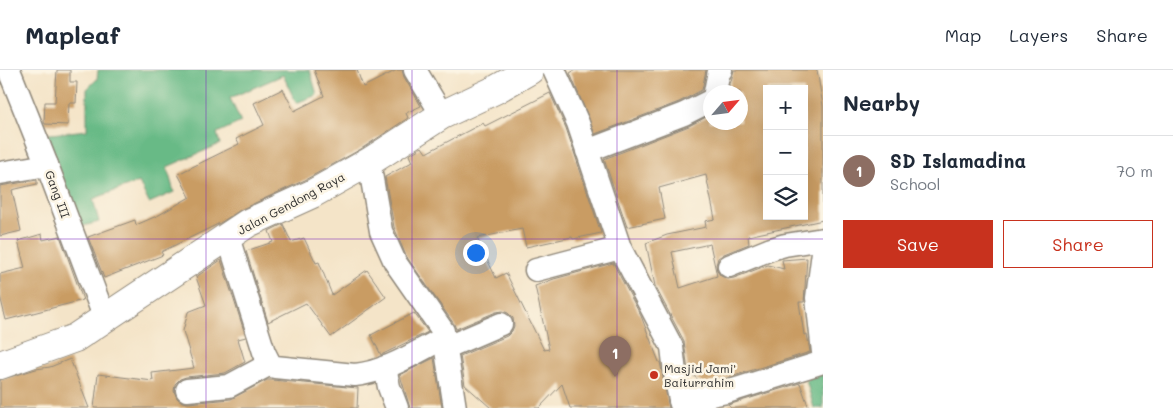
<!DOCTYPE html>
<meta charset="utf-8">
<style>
:root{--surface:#fff;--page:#f2f2f3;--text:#1f2937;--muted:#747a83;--line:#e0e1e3;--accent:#c8321e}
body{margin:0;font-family:Mali,sans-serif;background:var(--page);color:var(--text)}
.controls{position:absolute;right:15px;top:15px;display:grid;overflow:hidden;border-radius:0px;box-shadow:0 5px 20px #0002}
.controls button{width:45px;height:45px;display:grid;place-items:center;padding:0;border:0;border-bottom:1px solid var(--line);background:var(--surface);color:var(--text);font:25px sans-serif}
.compass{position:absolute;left:703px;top:15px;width:45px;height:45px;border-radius:50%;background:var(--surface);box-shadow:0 5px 20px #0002;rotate:62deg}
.you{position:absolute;left:475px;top:182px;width:18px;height:18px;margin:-12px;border:4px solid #fff;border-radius:50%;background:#1a73e8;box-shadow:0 0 0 8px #1a73e833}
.badge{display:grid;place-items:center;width:32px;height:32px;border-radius:50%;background:var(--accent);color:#fff;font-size:16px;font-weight:700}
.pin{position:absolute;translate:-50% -41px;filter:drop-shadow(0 1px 2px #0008)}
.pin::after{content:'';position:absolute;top:26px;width:18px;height:15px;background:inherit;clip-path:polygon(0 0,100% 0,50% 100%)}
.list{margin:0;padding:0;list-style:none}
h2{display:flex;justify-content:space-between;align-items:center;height:65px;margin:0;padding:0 20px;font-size:21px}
h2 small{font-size:16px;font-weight:400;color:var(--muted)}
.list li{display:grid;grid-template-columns:32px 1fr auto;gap:15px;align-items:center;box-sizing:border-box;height:70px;padding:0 20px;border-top:1px solid var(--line)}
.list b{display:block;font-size:19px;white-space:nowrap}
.list p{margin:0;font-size:16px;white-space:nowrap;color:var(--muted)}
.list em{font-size:16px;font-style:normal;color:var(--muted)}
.actions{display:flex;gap:10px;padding:15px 20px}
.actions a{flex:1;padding:11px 0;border:1px solid var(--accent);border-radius:0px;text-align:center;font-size:18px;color:var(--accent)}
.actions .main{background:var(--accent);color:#fff}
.icon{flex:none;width:28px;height:28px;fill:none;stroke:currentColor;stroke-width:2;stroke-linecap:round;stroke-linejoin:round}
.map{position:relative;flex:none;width:823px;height:338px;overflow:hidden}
header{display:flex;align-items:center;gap:30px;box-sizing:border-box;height:70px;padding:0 25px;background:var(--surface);border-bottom:1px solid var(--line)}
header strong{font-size:24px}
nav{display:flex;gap:28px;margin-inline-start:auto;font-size:18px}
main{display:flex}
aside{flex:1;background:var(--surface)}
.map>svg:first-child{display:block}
.forest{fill:#68ba86;stroke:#4a7258}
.building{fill:#c99c63;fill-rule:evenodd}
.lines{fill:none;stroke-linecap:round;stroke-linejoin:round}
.minor-casing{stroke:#90887a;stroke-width:25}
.major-casing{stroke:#90887a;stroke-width:30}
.minor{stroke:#fff;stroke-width:22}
.major{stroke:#fff;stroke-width:28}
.grid{fill:none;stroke:#7b2cbf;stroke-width:1;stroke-opacity:0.55}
.poi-dot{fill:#c8321e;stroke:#fcf5e5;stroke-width:2}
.labels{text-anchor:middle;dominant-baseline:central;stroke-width:5;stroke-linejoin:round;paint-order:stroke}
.street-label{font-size:12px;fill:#2b2b2b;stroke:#fcf5e5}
.poi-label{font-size:12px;fill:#2b2b2b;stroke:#fcf5e5;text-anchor:start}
</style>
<header>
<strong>Mapleaf</strong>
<nav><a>Map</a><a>Layers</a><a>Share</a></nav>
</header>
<main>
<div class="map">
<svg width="823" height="338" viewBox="0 0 823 338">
<rect width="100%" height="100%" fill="#fcf5e5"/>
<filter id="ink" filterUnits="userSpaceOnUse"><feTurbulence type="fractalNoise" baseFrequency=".02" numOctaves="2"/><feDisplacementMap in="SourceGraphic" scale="10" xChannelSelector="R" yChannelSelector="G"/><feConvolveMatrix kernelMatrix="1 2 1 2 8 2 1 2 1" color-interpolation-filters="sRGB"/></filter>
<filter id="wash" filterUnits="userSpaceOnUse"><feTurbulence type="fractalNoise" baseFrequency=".0096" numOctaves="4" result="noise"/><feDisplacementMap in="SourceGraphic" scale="20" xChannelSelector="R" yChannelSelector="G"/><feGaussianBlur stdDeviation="1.12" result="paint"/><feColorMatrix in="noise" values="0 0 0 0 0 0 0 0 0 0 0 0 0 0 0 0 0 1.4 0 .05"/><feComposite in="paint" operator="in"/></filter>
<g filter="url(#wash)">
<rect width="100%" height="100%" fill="#f4e4c8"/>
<g class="forest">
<polygon points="98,0 310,0 317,25 296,33 283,5 230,28 241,52 217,63 220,74 167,97 174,122 149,133 139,112 93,129 99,152 75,158 42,65 87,60 87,19 97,9"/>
<polygon points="814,301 823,302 823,338 814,338 806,310"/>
</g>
<g id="blocks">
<g class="building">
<polygon points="57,0 70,0 70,12 77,12 76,33 69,33 68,55 45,54 44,52 45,32 55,32"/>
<polygon points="314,0 357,0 363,17 397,0 402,0 404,7 421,36 406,43 408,48 361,79 305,110 242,139 220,153 161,182 163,185 104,208 88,167 135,150 136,155 159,145 190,127 178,104 239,74 236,69 264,55 254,33 283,19 294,41 324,26"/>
<polygon points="575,0 706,0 702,20 679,32 595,64 570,3"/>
<path d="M734,0h83l6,36v114l-75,16 1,8 -25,10 -6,4 -2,7 1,6 4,5 7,3 6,-1 34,-13 16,4 -2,-9 25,-2 -3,44h-5l5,33 3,-1 3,18 -86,27 -22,4 -14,-12 -4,-30 -29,-55 -9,-43 21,-8 39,-8 -1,-6 10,-2 -9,-44 -47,13 6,31 -38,8 -23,-68 85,-33 21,-11v7h30v-30h-12zM767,19h37v127h-37zM710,174l7,32 -37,12 -8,-36z"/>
<polygon points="550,23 566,58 601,163 573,169 572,167 526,177 522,159 477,168 496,208 506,203 544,280 549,279 535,216 554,209 613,193 641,246 659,292 660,292 669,338 570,338 562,314 539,338 491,338 465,315 460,286 507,266 512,261 514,256 513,248 508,243 503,241 496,242 456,259 454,254 406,186 394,157 385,107 412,92 409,85 422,77 426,83 483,53 485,56"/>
<polygon points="37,110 37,114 12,120 21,161 0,166 0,116"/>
<polygon points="283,154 291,172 304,168 316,193 319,192 332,225 367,200 386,227 331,267 306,233 268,252 246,181 273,172 269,161"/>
<polygon points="42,164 43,170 60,166 83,230 6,250 0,226 0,204 25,198 18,171"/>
<polygon points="221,190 246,267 238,269 245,292 225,303 186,307 180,309 175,314 174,321 177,328 182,332 188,333 231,329 267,310 272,310 358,318 357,338 94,338 98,304 153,311 152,303 194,298 183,261 188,242 206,235 196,207"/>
<polygon points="414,243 428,262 381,285 371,265"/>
<polygon points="434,288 442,338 410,338 400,305"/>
<polygon points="70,289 89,338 0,338 0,310 36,299 50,297"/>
<polygon points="800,313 809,338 731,338 728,335"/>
</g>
</g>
</g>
<g filter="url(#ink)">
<use href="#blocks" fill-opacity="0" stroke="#90887a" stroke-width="1"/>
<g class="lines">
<defs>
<g id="minor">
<polyline points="9,0 47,95 105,249"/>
<polyline points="415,0 442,45"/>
<polyline points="554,0 578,53 620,178 672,277 676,311 682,338"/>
<polyline points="715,22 719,1 721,0"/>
<polyline points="587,81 684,44 710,31"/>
<polyline points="369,92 381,161 395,192 443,261 455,338"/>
<polyline points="0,103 47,95"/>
<path d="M228,167l36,115 6,12 5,3 80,8c32,-3 61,-23 89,-37"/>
<polyline points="823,182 817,228 823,282"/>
<polyline points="729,196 771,179 785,175 823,169"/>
<polyline points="536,200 620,178"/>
<polyline points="445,278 501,254"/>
<polyline points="385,297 389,317 397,338"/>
<polyline points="187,320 229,316 270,294"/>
<polyline points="680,331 727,322 823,292"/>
</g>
<polyline id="major" points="0,295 75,268 248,153 312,124 369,92 442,45 495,20 530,0"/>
</defs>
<use href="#minor" class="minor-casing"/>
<use href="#major" class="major-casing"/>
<use href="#minor" class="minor"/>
<use href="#major" class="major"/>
</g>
</g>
<path class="grid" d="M206,0v338M412,0v338M617,0v338M0,169h823"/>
<circle class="poi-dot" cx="654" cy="305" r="5"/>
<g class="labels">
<g class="street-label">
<text transform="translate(58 124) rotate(70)">Gang III</text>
<text transform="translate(291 133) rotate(-28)">Jalan Gendong Raya</text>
</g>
<g class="poi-label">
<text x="664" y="298">Masjid Jami'<tspan x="664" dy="14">Baiturrahim</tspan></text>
</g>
</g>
</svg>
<div class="controls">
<button>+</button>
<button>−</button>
<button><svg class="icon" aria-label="layers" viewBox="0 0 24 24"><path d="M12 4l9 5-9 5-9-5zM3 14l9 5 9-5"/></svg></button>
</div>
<svg class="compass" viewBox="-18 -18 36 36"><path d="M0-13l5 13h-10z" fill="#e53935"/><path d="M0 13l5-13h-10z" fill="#747a83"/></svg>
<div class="you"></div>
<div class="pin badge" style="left:615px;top:307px;background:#8d6e63">1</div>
</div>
<aside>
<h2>Nearby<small></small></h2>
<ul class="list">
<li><span class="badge" style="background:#8d6e63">1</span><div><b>SD Islamadina</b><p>School</p></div><em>70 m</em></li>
</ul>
<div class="actions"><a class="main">Save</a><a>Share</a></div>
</aside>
</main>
